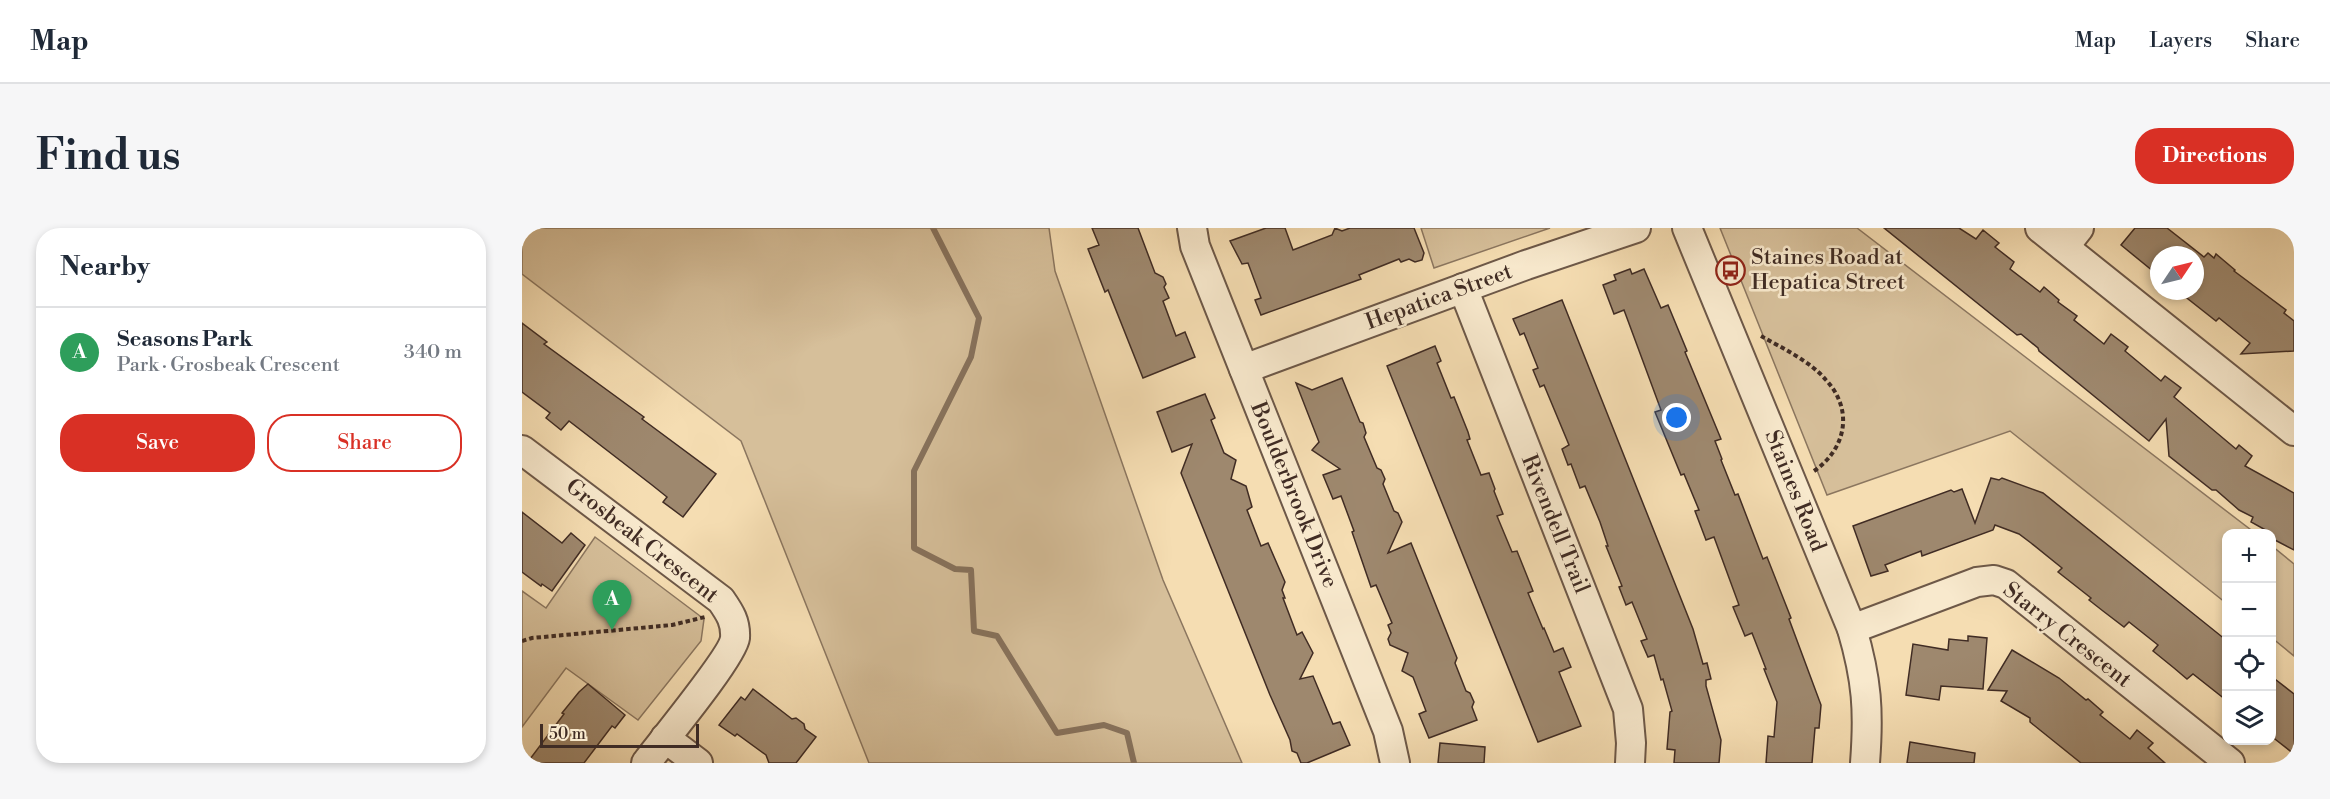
<!DOCTYPE html>
<meta charset="utf-8">
<style>
:root{--surface:#fff;--page:#f6f6f7;--text:#1f2937;--muted:#747a83;--line:#e0e1e3;--accent:#d93025}
body{margin:0;font-family:"Libre Bodoni",serif;background:var(--page);color:var(--text)}
.controls{position:absolute;right:18px;bottom:18px;display:grid;overflow:hidden;border-radius:12px;box-shadow:0 3px 9px #0003}
.controls button{width:54px;height:54px;display:grid;place-items:center;padding:0;border:0;border-bottom:2px solid var(--line);background:var(--surface);color:var(--text);font:30px sans-serif}
.compass{position:absolute;left:1628px;top:18px;width:54px;height:54px;border-radius:50%;background:var(--surface);box-shadow:0 3px 9px #0003;rotate:55deg}
.scale{position:absolute;left:18px;bottom:15px;width:159px;box-sizing:border-box;padding-left:6px;border:3px solid #402c24;border-top:0;font-size:16px;line-height:21px;white-space:nowrap;color:#402c24;-webkit-text-stroke:4px #f8e9cd;paint-order:stroke}
.you{position:absolute;left:1155px;top:190px;width:21px;height:21px;margin:-15px;border:4px solid #fff;border-radius:50%;background:#1a73e8;box-shadow:0 0 0 9px #1a73e833}
.badge{display:grid;place-items:center;width:39px;height:39px;border-radius:50%;background:var(--accent);color:#fff;font-size:20px;font-weight:700}
.pin{position:absolute;translate:-50% -50px;filter:drop-shadow(0 2px 3px #0008)}
.pin::after{content:'';position:absolute;top:32px;width:21px;height:18px;background:inherit;clip-path:polygon(0 0,100% 0,50% 100%)}
.list{margin:0;padding:0;list-style:none}
h2{display:flex;justify-content:space-between;align-items:center;height:78px;margin:0;padding:0 24px;font-size:26px}
h2 small{font-size:20px;font-weight:400;color:var(--muted)}
.list li{display:grid;grid-template-columns:39px 1fr auto;gap:18px;align-items:center;box-sizing:border-box;height:90px;padding:0 24px;border-top:2px solid var(--line)}
.list b{display:block;font-size:22px;white-space:nowrap}
.list p{margin:0;font-size:20px;white-space:nowrap;color:var(--muted)}
.list em{font-size:20px;font-style:normal;color:var(--muted)}
.actions{display:flex;gap:12px;padding:18px 24px}
.actions a{flex:1;padding:14px 0;border:2px solid var(--accent);border-radius:24px;text-align:center;font-size:21px;color:var(--accent)}
.actions .main{background:var(--accent);color:#fff}
.icon{flex:none;width:33px;height:33px;fill:none;stroke:currentColor;stroke-width:2;stroke-linecap:round;stroke-linejoin:round}
.map{position:relative;flex:none;width:1772px;height:535px;overflow:hidden;border-radius:24px}
header{display:flex;align-items:center;gap:36px;box-sizing:border-box;height:84px;padding:0 30px;background:var(--surface);border-bottom:2px solid var(--line)}
header strong{font-size:28px}
nav{display:flex;gap:33px;margin-inline-start:auto;font-size:21px}
.intro{display:flex;align-items:center;justify-content:space-between;box-sizing:border-box;height:144px;padding:0 36px}
h1{margin:0;font-size:42px}
.button{padding:15px 27px;border-radius:24px;background:var(--accent);color:#fff;font-size:21px;font-weight:700}
main{display:flex;gap:36px;padding:0 36px}
aside{flex:1;background:var(--surface);border-radius:24px;box-shadow:0 3px 9px #0003}
.map>svg:first-child{display:block}
.green{fill:#d6bf9a;stroke:#8b765f;stroke-width:1.5}
.lines{fill:none;stroke-linecap:round;stroke-linejoin:round}
.stream{stroke:#87725c;stroke-width:6}
.building{fill:#9e886e;stroke:#402c24;stroke-width:1.5}
.minor-casing{stroke:#6d5848;stroke-width:32}
.path{stroke:#402c24;stroke-width:4;stroke-dasharray:4.5 3;stroke-linecap:butt}
.minor{stroke:#f8e9cd;stroke-width:28}
.labels{text-anchor:middle;dominant-baseline:central;stroke-width:5;stroke-linejoin:round;paint-order:stroke}
.poi-label{font-size:22px;fill:#402c24;stroke:#f8e9cd;text-anchor:start}
.street-label{font-size:22px;fill:#402c24;stroke:#f8e9cd}
</style>
<header>
<strong>Map</strong>
<nav><a>Map</a><a>Layers</a><a>Share</a></nav>
</header>
<div class="intro"><h1>Find us</h1><a class="button">Directions</a></div>
<main>
<aside>
<h2>Nearby<small></small></h2>
<ul class="list">
<li><span class="badge" style="background:#2e9e5b">A</span><div><b>Seasons Park</b><p>Park · Grosbeak Crescent</p></div><em>340 m</em></li>
</ul>
<div class="actions"><a class="main">Save</a><a>Share</a></div>
</aside>
<div class="map">
<svg width="1772" height="535" viewBox="0 0 1772 535">
<rect width="100%" height="100%" fill="#f5ddb2"/>
<filter id="stains"><feTurbulence type="fractalNoise" baseFrequency=".00333" numOctaves="4"/><feColorMatrix values="0 0 0 0 .2 0 0 0 0 .09 0 0 0 0 .02 0 0 0 .5 -.17"/></filter>
<radialGradient id="worn" r=".72"><stop offset=".6" stop-color="#630" stop-opacity="0"/><stop offset="1" stop-color="#630" stop-opacity=".3"/></radialGradient>
<g class="green">
<polygon points="0,0 527,0 533,43 641,352 720,535 347,535 219,213 0,46"/>
<polygon points="899,0 1028,0 912,40"/>
<polygon points="1198,0 1335,0 1733,305 1704,305 1704,375 1488,203 1305,267"/>
<polygon points="73,309 182,391 179,413 116,492 44,440 0,499 0,363 24,380"/>
<polygon points="1750,318 1772,336 1772,428 1750,410"/>
</g>
<g class="lines">
<polyline class="stream" points="411,0 457,90 449,129 392,243 392,320 433,341 449,342 452,403 475,408 535,505 582,497 605,505 612,535"/>
</g>
<g class="building">
<polygon points="570,0 616,0 633,45 641,49 644,56 642,59 647,70 641,73 654,108 663,104 673,129 621,150 586,62 583,64 566,21 577,17"/>
<polygon points="744,0 763,0 771,22 810,7 813,0 820,3 828,0 892,0 902,25 900,32 893,34 887,31 879,34 877,31 837,47 839,51 739,87 733,72 739,70 726,35 720,36 708,13"/>
<polygon points="1362,0 1437,0 1454,11 1461,2 1477,15 1473,19 1492,34 1488,41 1518,64 1522,59 1537,72 1536,74 1555,88 1552,92 1582,116 1589,106 1606,119 1603,123 1639,153 1643,148 1659,160 1652,169 1714,221 1717,217 1730,228 1723,238 1772,265 1772,322 1749,310 1749,305 1729,294 1731,289 1717,282 1694,262 1690,262 1647,228 1644,191 1627,213 1517,123 1516,120 1499,106 1495,107"/>
<polygon points="1613,0 1645,0 1682,29 1686,25 1692,30 1694,26 1713,42 1712,43 1764,82 1762,85 1772,93 1772,123 1719,126 1728,115 1697,90 1694,93 1656,63 1673,63 1673,27 1637,27 1637,48 1599,17"/>
<polygon points="1108,41 1110,46 1122,41 1139,80 1146,77 1165,123 1163,124 1199,211 1193,213 1200,231 1199,232 1213,267 1216,266 1241,331 1245,329 1269,390 1267,391 1299,477 1297,500 1293,500 1290,535 1244,535 1246,508 1252,509 1255,474 1242,441 1244,441 1230,405 1223,408 1211,379 1217,377 1192,309 1184,312 1173,283 1177,282 1162,246 1159,247 1133,184 1139,182 1102,82 1092,86 1081,57 1094,52 1092,47"/>
<polygon points="1040,72 1171,401 1181,436 1185,435 1189,451 1184,452 1184,458 1199,512 1197,535 1152,535 1153,522 1145,521 1148,484 1150,483 1141,451 1139,452 1132,427 1126,429 1119,413 1125,411 1110,374 1104,377 1097,359 1100,358 1084,318 1086,318 1078,294 1063,258 1058,260 1049,236 1046,237 1040,221 1047,217 1022,157 1018,159 1011,142 1016,140 1002,105 998,107 991,91"/>
<polygon points="0,95 25,114 22,116 122,189 120,191 194,246 161,289 141,274 145,269 130,257 47,193 39,202 24,190 28,185 0,164"/>
<polygon points="913,118 919,133 915,135 929,170 932,169 946,204 948,211 945,212 959,247 967,245 973,261 972,263 981,286 975,288 990,324 995,323 1011,363 1006,365 1021,401 1022,400 1032,424 1041,420 1049,439 1037,444 1059,498 1016,514 865,138"/>
<polygon points="820,150 838,194 841,195 844,205 842,209 855,240 859,242 863,251 861,256 872,283 876,285 880,294 866,325 889,315 935,430 933,435 944,463 948,465 952,474 950,479 955,492 907,510 897,486 904,483 891,449 880,443 886,425 868,417 866,411 869,405 866,397 870,395 854,357 849,359 830,304 832,303 819,268 811,271 801,247 818,241 790,222 797,214 774,155 790,162"/>
<polygon points="683,166 693,190 689,192 702,225 714,232 709,251 724,258 730,279 725,282 739,318 746,315 763,354 760,362 763,370 761,370 775,407 780,404 791,425 778,451 791,448 811,496 818,494 828,517 785,535 779,535 775,525 770,523 768,512 748,467 659,245 670,216 650,224 635,184"/>
<polygon points="1469,250 1477,252 1480,250 1521,265 1704,412 1704,472 1671,446 1665,451 1652,440 1631,423 1636,417 1607,394 1602,399 1581,383 1567,372 1569,370 1536,344 1540,340 1509,315 1497,306 1473,297 1471,302 1400,328 1399,323 1363,337 1366,343 1349,348 1331,298 1429,262 1432,264 1440,261 1453,295"/>
<polygon points="0,284 40,315 49,305 63,317 30,363 20,356 19,358 0,344"/>
<polygon points="1446,408 1465,410 1461,461 1419,458 1417,472 1384,467 1391,416 1426,422 1427,411 1446,413"/>
<polygon points="1490,422 1537,450 1564,472 1566,471 1581,484 1578,487 1608,511 1615,502 1631,515 1626,520 1643,535 1559,535 1508,494 1508,490 1479,473 1485,463 1466,462"/>
<polygon points="1749,448 1772,466 1772,526 1749,508"/>
<polygon points="66,456 103,487 93,500 90,498 62,535 5,535 42,486 40,485 57,464"/>
<polygon points="231,461 270,491 274,490 282,496 283,501 294,509 274,535 247,535 244,527 215,506 213,508 197,497 219,469 223,472"/>
<polygon points="1388,514 1453,525 1452,535 1385,535"/>
<polygon points="918,515 963,519 962,535 916,535"/>
</g>
<g class="lines">
<defs>
<g id="minor">
<polyline points="670,0 673,18 866,503 873,535"/>
<path d="M1165,0l165,401c15,51 17,82 13,134"/>
<polyline points="1518,0 1772,203"/>
<polyline points="1542,19 1557,0"/>
<polyline points="941,60 1106,481 1109,515 1108,535"/>
<polyline points="722,141 1004,37 1114,0"/>
<path d="M0,222l199,150c9,13 15,22 14,38 -2,18 -74,105 -89,125"/>
<polyline points="1330,401 1455,354 1472,352 1484,356 1708,535"/>
<polyline points="143,510 176,535"/>
</g>
</defs>
<use href="#minor" class="minor-casing"/>
<g class="path">
<path d="M1239,108c21,12 49,25 65,44 28,30 20,69 -12,91"/>
<polyline points="0,413 10,410 150,397 183,389"/>
</g>
<use href="#minor" class="minor"/>
</g>
<defs>
<symbol id="bus-ring" viewBox="-11 -11 22 22"><circle r="9.5" fill="#f8e9cd" stroke="#8f2418" stroke-width="1.5"/><path d="M-5-6H5V4H4V6H2V4H-2V6H-4V4H-5ZM-3.5-4V0h7V-4ZM-3.5 1.2v1.5H-2V1.2ZM2 1.2v1.5H3.5V1.2Z" fill="#8f2418"/></symbol>
</defs>
<g fill-rule="evenodd">
<use href="#bus-ring" x="1192" y="26" width="33" height="33"/>
</g>
<g class="labels">
<g class="poi-label">
<text x="1229" y="29">Staines Road at<tspan x="1229" dy="25">Hepatica Street</tspan></text>
</g>
<g class="street-label">
<text transform="translate(917 69) rotate(-20)">Hepatica Street</text>
<text transform="translate(1273 263) rotate(68)">Staines Road</text>
<text transform="translate(772 267) rotate(68)">Boulderbrook Drive</text>
<text transform="translate(1033 296) rotate(68)">Rivendell Trail</text>
<text transform="translate(120 313) rotate(38)">Grosbeak Crescent</text>
<text transform="translate(1545 407) rotate(38)">Starry Crescent</text>
</g>
</g>
<rect width="100%" height="100%" filter="url(#stains)"/>
<rect width="100%" height="100%" fill="url(#worn)"/>
</svg>
<div class="controls">
<button>+</button>
<button>−</button>
<button><svg class="icon" aria-label="locate" viewBox="0 0 24 24"><circle cx="12" cy="12" r="6"/><path d="M12 2v4M12 18v4M2 12h4M18 12h4"/></svg></button>
<button><svg class="icon" aria-label="layers" viewBox="0 0 24 24"><path d="M12 4l9 5-9 5-9-5zM3 14l9 5 9-5"/></svg></button>
</div>
<svg class="compass" viewBox="-18 -18 36 36"><path d="M0-13l5 13h-10z" fill="#e53935"/><path d="M0 13l5-13h-10z" fill="#747a83"/></svg>
<div class="scale">50 m</div>
<div class="you"></div>
<div class="pin badge" style="left:90px;top:402px;background:#2e9e5b">A</div>
</div>
</main>
